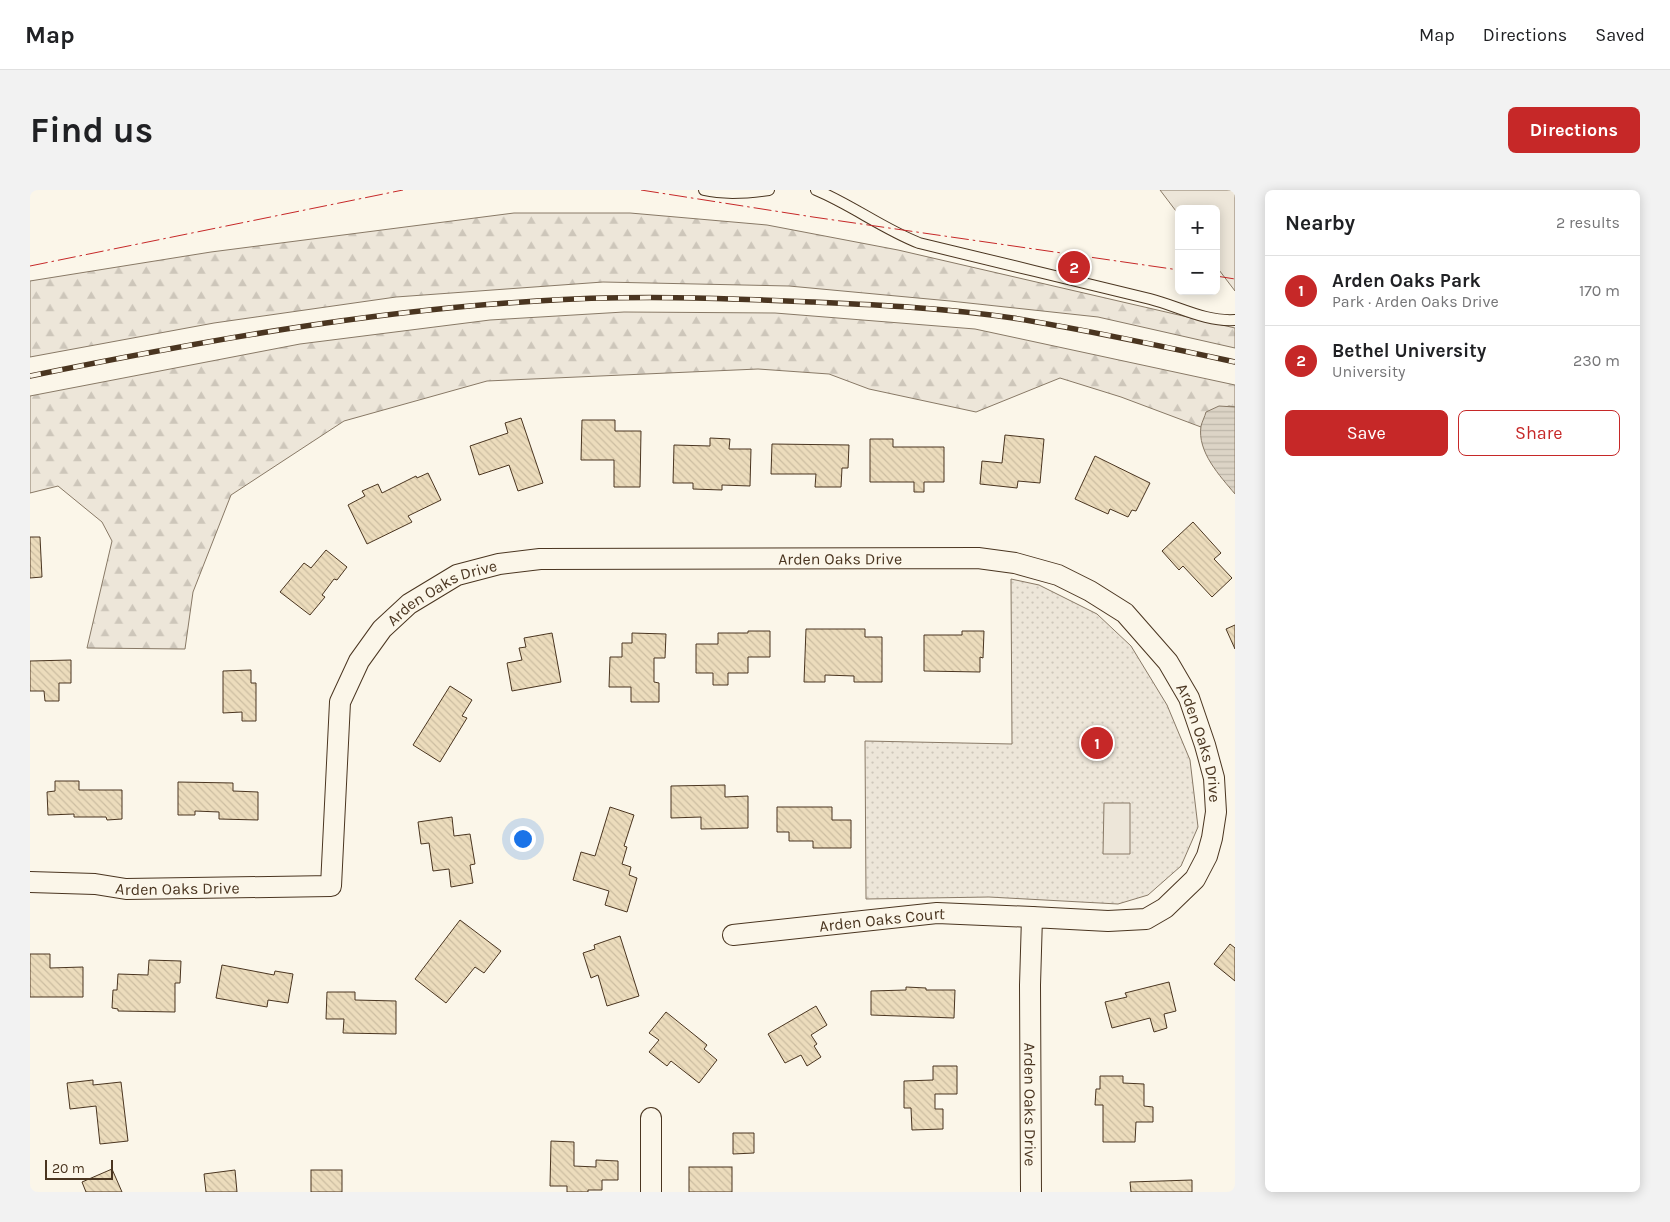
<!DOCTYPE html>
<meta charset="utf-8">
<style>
:root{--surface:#fff;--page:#f2f2f2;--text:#202124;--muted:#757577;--line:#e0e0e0;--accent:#c62828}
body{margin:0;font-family:Karla,sans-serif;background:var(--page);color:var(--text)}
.controls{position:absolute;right:15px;top:15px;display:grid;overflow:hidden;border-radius:8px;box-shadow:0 2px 12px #0003}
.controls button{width:45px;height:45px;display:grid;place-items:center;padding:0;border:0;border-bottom:1px solid var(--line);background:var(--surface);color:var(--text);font:25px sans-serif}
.scale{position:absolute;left:15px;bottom:12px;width:68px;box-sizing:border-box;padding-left:5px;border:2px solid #4a3520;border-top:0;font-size:14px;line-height:18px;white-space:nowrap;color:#4a3520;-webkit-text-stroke:4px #fbf6e9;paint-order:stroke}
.you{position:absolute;left:492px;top:648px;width:18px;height:18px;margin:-12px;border:4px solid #fff;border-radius:50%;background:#1a73e8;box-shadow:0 0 0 8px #1a73e833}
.badge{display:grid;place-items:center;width:32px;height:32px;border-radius:50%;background:var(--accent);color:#fff;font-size:16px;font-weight:700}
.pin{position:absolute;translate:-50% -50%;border:2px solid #fff;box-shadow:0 1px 5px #0006}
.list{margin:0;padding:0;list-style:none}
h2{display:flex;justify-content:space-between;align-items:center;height:65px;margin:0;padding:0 20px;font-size:21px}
h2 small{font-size:16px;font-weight:400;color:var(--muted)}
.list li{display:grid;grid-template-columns:32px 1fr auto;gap:15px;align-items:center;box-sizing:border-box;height:70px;padding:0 20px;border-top:1px solid var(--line)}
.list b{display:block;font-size:19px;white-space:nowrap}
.list p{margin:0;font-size:16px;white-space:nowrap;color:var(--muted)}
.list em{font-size:16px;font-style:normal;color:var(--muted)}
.actions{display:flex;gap:10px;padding:15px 20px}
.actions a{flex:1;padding:11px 0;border:1px solid var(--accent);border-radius:8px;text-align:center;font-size:18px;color:var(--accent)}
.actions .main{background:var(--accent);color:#fff}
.map{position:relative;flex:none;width:1205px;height:1002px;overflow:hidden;border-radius:8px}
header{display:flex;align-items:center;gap:30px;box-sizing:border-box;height:70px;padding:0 25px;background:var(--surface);border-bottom:1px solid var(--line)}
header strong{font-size:24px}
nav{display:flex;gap:28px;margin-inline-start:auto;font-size:18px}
.intro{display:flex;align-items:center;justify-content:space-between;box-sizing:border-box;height:120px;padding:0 30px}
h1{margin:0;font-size:35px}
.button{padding:12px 22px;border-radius:8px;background:var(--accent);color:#fff;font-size:18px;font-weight:700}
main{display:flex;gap:30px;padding:0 30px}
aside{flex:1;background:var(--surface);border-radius:8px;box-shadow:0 2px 12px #0003}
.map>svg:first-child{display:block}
.grass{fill:url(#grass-dots);stroke:#887966}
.forest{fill:url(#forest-firs);stroke:#887966}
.garden{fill:#ede6d9;stroke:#887966}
.water{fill:url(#water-rules);stroke:#887966}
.building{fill:url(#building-back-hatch);stroke:#4a3520}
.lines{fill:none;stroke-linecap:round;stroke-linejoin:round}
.service-casing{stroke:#4a3520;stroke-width:12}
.minor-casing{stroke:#4a3520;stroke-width:22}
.service{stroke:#fbf6e9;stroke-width:10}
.minor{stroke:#fbf6e9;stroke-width:20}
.rail-casing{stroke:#4a3520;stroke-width:5.5}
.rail{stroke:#fbf6e9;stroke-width:4;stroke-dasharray:11;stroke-linecap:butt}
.power{stroke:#c62828;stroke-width:1;stroke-dasharray:18 4 2.5 4;stroke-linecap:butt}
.labels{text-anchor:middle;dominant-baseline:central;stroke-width:4;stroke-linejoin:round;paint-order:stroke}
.street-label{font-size:16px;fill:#4a3520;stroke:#fbf6e9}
</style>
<header>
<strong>Map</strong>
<nav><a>Map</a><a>Directions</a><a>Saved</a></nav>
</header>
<div class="intro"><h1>Find us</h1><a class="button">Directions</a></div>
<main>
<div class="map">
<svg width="1205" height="1002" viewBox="0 0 1205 1002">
<defs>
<pattern id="grass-dots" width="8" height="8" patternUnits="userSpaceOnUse" patternTransform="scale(1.25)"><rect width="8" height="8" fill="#ede6d9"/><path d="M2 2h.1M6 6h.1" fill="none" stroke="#cdc6ba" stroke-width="1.8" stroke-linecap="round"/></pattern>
<pattern id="forest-firs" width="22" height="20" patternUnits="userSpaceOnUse" patternTransform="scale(1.25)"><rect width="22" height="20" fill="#ede6d9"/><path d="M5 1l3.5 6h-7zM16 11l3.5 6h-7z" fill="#cdc6ba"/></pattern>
<pattern id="water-rules" width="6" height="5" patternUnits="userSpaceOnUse" patternTransform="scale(1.25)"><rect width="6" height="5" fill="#dcd4c6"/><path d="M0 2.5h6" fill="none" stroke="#beb7aa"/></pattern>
<pattern id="building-back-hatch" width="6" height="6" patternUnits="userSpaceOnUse" patternTransform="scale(1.25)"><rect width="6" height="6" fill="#ecdcbc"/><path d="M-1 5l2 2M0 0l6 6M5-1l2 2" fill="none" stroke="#ccbda1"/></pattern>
</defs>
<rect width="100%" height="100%" fill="#fbf6e9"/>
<polygon class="grass" points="981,389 1009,395 1067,424 1101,456 1137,515 1160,570 1168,637 1151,676 1118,705 1088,714 959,707 836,709 835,551 982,554"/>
<g class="forest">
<polygon points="484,23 600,23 737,35 868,60 1205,138 1205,158 1068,127 920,111 759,96 573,92 366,107 184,133 0,167 0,91 181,62"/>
<polygon points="594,122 745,123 945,139 1205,195 1205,217 1199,216 1177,222 1171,237 1091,207 1030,188 946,222 839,199 799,184 728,179 457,191 314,231 201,305 163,402 155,459 57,458 82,351 72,332 28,296 0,303 0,206 270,154 460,130"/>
</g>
<g class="garden">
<polygon points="1130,0 1205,0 1205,101 1186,76 1186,19 1149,19 1149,25"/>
<polygon points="1074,613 1100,613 1100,664 1073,664"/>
</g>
<path class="water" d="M1189,216l16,1v87c-15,-18 -38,-42 -34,-68 1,-4 4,-10 5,-14z"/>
<g class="building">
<polygon points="491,228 513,293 488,301 479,275 449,285 440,256 478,243 475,233"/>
<polygon points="552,230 585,230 585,241 611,241 610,297 584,297 584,270 551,270"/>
<polygon points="975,245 1014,249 1010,293 988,291 987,298 950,294 952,271 972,273"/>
<polygon points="680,248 700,249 699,259 721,259 720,296 692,295 692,300 663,299 663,293 643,293 644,255 680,256"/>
<polygon points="840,249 863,249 863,257 914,257 914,292 894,292 894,302 884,302 884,292 840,292"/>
<polygon points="742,254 819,255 818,278 812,278 811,297 785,297 786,284 741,284"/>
<polygon points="1065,266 1120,293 1106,321 1102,320 1098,327 1080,319 1078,324 1045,309"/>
<polygon points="398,283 411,310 378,326 382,332 337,354 318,315 335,306 332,301 348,294 352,303 386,286 387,288"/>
<polygon points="1163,332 1191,363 1184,369 1202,388 1182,407 1153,376 1149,380 1132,361"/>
<polygon points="0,347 10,347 12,387 0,388"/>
<polygon points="296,360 317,377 307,390 304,389 292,405 295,407 280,425 250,402 274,373 281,378"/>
<polygon points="1205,435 1205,459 1196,439"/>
<polygon points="776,439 835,439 835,447 852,447 852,492 824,492 824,486 795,485 795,492 774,492"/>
<polygon points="718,441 740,441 740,467 718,467 718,483 698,483 698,495 683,495 683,483 666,483 666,454 688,454 688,443 718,443"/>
<polygon points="932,441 954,441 953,468 950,467 950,482 894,481 894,445 932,445"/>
<polygon points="522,443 531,492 482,501 477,473 492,470 489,458 496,457 494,448"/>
<polygon points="602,443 636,444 635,468 624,468 624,492 629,493 629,512 601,512 601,497 579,497 580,467 592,467 592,453 602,453"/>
<polygon points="41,470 41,493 29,493 29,511 15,511 14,501 0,501 0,471"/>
<polygon points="221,480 221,493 226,493 226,531 212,531 212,522 193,523 193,481"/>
<polygon points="420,496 442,510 432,526 437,528 410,572 383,555"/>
<polygon points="25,591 49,591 49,600 92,600 92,629 77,630 76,627 44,627 44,624 18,625 17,602 25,601"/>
<polygon points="148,592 203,593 203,601 228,602 228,630 189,629 189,622 165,621 165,625 148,625"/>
<polygon points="695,595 695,607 718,606 718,638 671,639 671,627 641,628 641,596"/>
<polygon points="580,617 604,625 594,656 597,657 592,674 601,677 599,685 607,688 597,722 575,715 579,701 543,690 551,662 565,666"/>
<polygon points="747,617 802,617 802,630 821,630 821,658 783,658 783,651 759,651 759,642 747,642"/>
<polygon points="422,627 424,646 440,644 445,674 440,675 443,693 421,697 419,679 403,681 399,653 391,654 388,632"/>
<polygon points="430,730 471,761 454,783 445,777 416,813 385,789"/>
<polygon points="590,746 609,806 577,816 568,785 561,788 553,763 565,759 564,755"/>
<polygon points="1200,754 1205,758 1205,791 1184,774"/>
<polygon points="0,764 20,764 20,778 53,777 53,807 0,807"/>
<polygon points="119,770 151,771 150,793 145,793 145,822 88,821 88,819 82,818 83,800 87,800 88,784 118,785"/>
<polygon points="192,775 244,785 245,781 263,784 258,813 238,810 237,817 186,808"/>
<polygon points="1139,792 1146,821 1134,824 1137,838 1124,842 1120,828 1082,838 1075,812 1097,807 1095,803"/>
<polygon points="876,797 896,798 896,800 925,800 924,828 841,825 841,801 876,800"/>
<polygon points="297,802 325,802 325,810 366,811 366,844 313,843 314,829 296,829"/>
<polygon points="786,816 797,835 781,845 787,854 784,856 791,867 777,876 771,865 755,873 738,844"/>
<polygon points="636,822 677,855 674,859 687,870 669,893 641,871 637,876 619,862 629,850 619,843"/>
<polygon points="903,876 927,876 927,904 905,904 905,919 913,919 913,939 882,940 881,918 874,918 874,891 903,890"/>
<polygon points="1070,886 1093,886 1093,893 1114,894 1114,916 1123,917 1123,932 1106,932 1105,952 1073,952 1073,915 1065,915 1066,899 1070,899"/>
<polygon points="63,890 63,895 91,892 98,951 70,954 66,916 40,919 37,893"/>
<polygon points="703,943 724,943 724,963 703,964"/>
<polygon points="521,951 544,952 544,976 566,977 566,970 588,971 588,990 572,990 572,1000 558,1000 558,1002 537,1002 537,996 520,996"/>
<rect x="659" y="977" width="43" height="25"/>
<polygon points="82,979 92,1002 56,1002 52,992"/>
<polygon points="205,980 207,1002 176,1002 174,984"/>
<rect x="281" y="980" width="31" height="22"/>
<polygon points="1162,990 1162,1002 1101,1002 1100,992"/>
</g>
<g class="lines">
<defs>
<g id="service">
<path d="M674,0c21,5 44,3 65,0"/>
<path d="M786,0c36,15 67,39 103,53 77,19 154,37 231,56 28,7 55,23 85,21"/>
</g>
<g id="minor">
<path id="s1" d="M0,692l65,2 31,5 205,-3 9,-184 19,-41 23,-32 27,-25 48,-29 42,-11 41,-5 438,-1 37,5 43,12 32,16 35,22 43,49 21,36 16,47 9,33 2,34 -4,26 -5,18 -12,23 -30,29 -19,11 -38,2 -76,-4 -2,68 1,207"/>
<path id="s2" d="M703,745l204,-22 95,4"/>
<polyline points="621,928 621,1002"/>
</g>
</defs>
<use href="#service" class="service-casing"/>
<use href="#minor" class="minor-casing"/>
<use href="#service" class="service"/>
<use href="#minor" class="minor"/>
<defs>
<path id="rail" d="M0,186c168,-34 337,-65 507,-75 92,-6 184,-3 275,1 67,3 135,6 201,16 75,12 148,28 222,44"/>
</defs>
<use href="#rail" class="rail-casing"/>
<use href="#rail" class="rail"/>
<g class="power">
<polyline points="611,0 783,27 1149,80"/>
<polyline points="0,76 373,0"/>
<polyline points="1186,86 1205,89"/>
</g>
</g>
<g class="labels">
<g class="street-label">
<text stroke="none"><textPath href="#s1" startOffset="1048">Arden Oaks Drive</textPath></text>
<text stroke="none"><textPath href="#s1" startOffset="642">Arden Oaks Drive</textPath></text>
<text stroke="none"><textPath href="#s1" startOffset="1498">Arden Oaks Drive</textPath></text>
<text stroke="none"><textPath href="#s1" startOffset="148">Arden Oaks Drive</textPath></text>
<text stroke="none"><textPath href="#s2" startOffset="150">Arden Oaks Court</textPath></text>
<text stroke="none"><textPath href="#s1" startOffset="2006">Arden Oaks Drive</textPath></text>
</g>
</g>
</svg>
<div class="controls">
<button>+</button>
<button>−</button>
</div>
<div class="scale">20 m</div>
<div class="you"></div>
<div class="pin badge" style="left:1067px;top:553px">1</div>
<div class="pin badge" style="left:1044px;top:77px">2</div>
</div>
<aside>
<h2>Nearby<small>2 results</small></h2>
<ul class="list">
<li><span class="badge">1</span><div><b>Arden Oaks Park</b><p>Park · Arden Oaks Drive</p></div><em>170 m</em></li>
<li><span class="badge">2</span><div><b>Bethel University</b><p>University</p></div><em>230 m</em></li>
</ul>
<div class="actions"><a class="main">Save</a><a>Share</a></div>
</aside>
</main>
